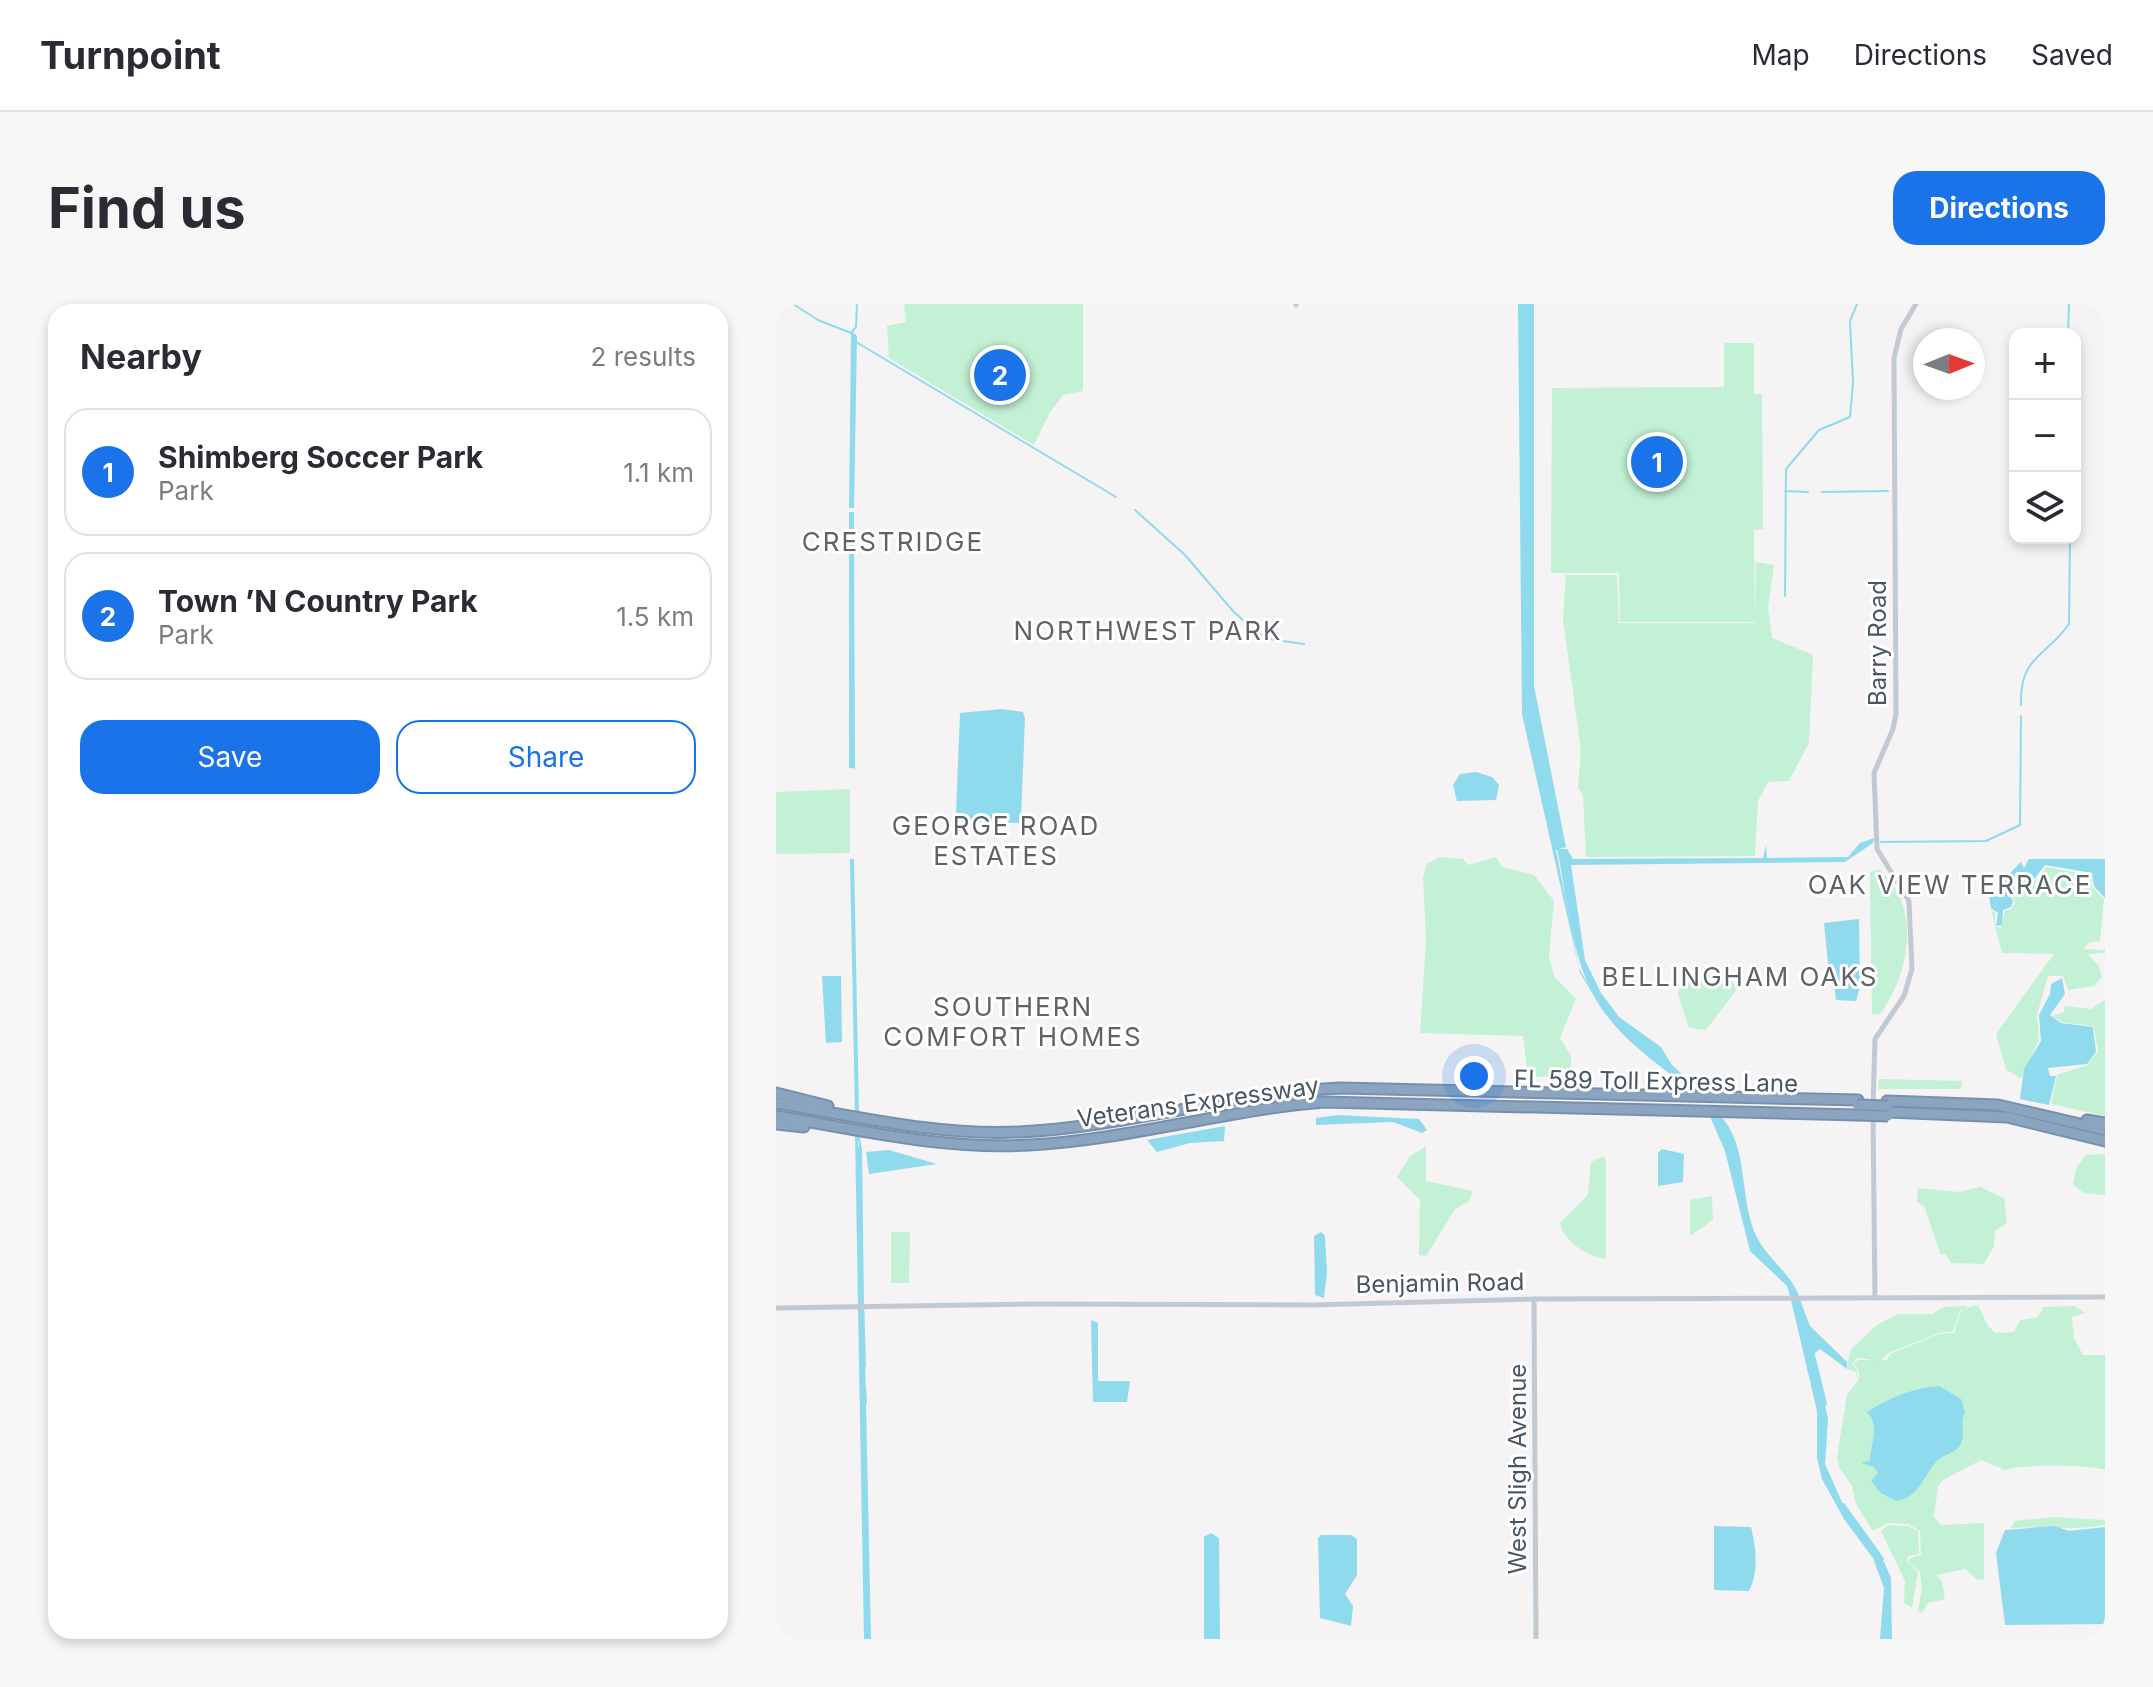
<!DOCTYPE html>
<meta charset="utf-8">
<style>
:root{--surface:#fff;--page:#f7f7f7;--text:#2b2b33;--muted:#7c7c81;--line:#e1e1e2;--accent:#1a73e8}
body{margin:0;font-family:Inter,sans-serif;background:var(--page);color:var(--text)}
.controls{position:absolute;right:24px;top:24px;display:grid;overflow:hidden;border-radius:16px;box-shadow:0 4px 12px #0003}
.controls button{width:72px;height:72px;display:grid;place-items:center;padding:0;border:0;border-bottom:2px solid var(--line);background:var(--surface);color:var(--text);font:40px sans-serif}
.compass{position:absolute;left:1137px;top:24px;width:72px;height:72px;border-radius:50%;background:var(--surface);box-shadow:0 4px 12px #0003;rotate:89deg}
.you{position:absolute;left:698px;top:772px;width:28px;height:28px;margin:-20px;border:6px solid #fff;border-radius:50%;background:#1a73e8;box-shadow:0 0 0 12px #1a73e833}
.badge{display:grid;place-items:center;width:52px;height:52px;border-radius:50%;background:var(--accent);color:#fff;font-size:26px;font-weight:700}
.pin{position:absolute;translate:-50% -50%;border:4px solid #fff;box-shadow:0 2px 8px #0006}
.list{margin:0;padding:0;list-style:none}
h2{display:flex;justify-content:space-between;align-items:center;height:104px;margin:0;padding:0 32px;font-size:34px}
h2 small{font-size:26px;font-weight:400;color:var(--muted)}
.list li{display:grid;grid-template-columns:52px 1fr auto;gap:24px;align-items:center;box-sizing:border-box;height:128px;margin:0 16px 16px;padding:0 16px;border:2px solid var(--line);border-radius:24px}
.list b{display:block;font-size:30px;white-space:nowrap}
.list p{margin:0;font-size:26px;white-space:nowrap;color:var(--muted)}
.list em{font-size:26px;font-style:normal;color:var(--muted)}
.actions{display:flex;gap:16px;padding:24px 32px}
.actions a{flex:1;padding:18px 0;border:2px solid var(--accent);border-radius:24px;text-align:center;font-size:28px;color:var(--accent)}
.actions .main{background:var(--accent);color:#fff}
.icon{flex:none;width:44px;height:44px;fill:none;stroke:currentColor;stroke-width:2;stroke-linecap:round;stroke-linejoin:round}
.map{position:relative;flex:none;width:1329px;height:1335px;overflow:hidden;border-radius:24px}
header{display:flex;align-items:center;gap:48px;box-sizing:border-box;height:112px;padding:0 40px;background:var(--surface);border-bottom:2px solid var(--line)}
header strong{font-size:38px}
nav{display:flex;gap:44px;margin-inline-start:auto;font-size:28px}
.intro{display:flex;align-items:center;justify-content:space-between;box-sizing:border-box;height:192px;padding:0 48px}
h1{margin:0;font-size:56px}
.button{padding:20px 36px;border-radius:24px;background:var(--accent);color:#fff;font-size:28px;font-weight:700}
main{display:flex;gap:48px;padding:0 48px}
aside{flex:1;background:var(--surface);border-radius:24px;box-shadow:0 4px 12px #0003}
.map>svg:first-child{display:block}
.green{fill:#c3f1d5}
.water{fill:#90daee}
.lines{fill:none;stroke-linecap:round;stroke-linejoin:round}
.stream{stroke:#90daee;stroke-width:2}
.canal{stroke:#90daee;stroke-width:4}
.motorway-casing{stroke:#7690ad;stroke-width:13}
.tertiary{stroke:#c1cad2;stroke-width:5}
.motorway{stroke:#8ba5c1;stroke-width:9}
.motorway-bridge-casing{stroke:#7690ad;stroke-width:13;stroke-linecap:butt}
.motorway-bridge{stroke:#8ba5c1;stroke-width:9}
.labels{text-anchor:middle;dominant-baseline:central;stroke-width:6;stroke-linejoin:round;paint-order:stroke}
.street-label{font-size:24px;fill:#4a5661;stroke:#fff}
.neighbourhood-label{font-size:26px;letter-spacing:2px;fill:#5f6368;stroke:#fff}
</style>
<header>
<strong>Turnpoint</strong>
<nav><a>Map</a><a>Directions</a><a>Saved</a></nav>
</header>
<div class="intro"><h1>Find us</h1><a class="button">Directions</a></div>
<main>
<aside>
<h2>Nearby<small>2 results</small></h2>
<ul class="list">
<li><span class="badge">1</span><div><b>Shimberg Soccer Park</b><p>Park</p></div><em>1.1 km</em></li>
<li><span class="badge">2</span><div><b>Town ’N Country Park</b><p>Park</p></div><em>1.5 km</em></li>
</ul>
<div class="actions"><a class="main">Save</a><a>Share</a></div>
</aside>
<div class="map">
<svg width="1329" height="1335" viewBox="0 0 1329 1335">
<rect width="100%" height="100%" fill="#f5f3f3"/>
<g class="green">
<polygon points="128,0 307,0 307,87 287,91 274,108 258,141 113,54 111,22 130,18"/>
<polygon points="948,39 978,39 978,90 986,90 987,225 978,226 979,318 844,318 843,269 775,269 776,84 948,83"/>
<polygon points="980,258 998,261 992,303 996,334 1037,351 1033,439 1013,477 992,478 982,497 979,552 810,553 807,491 802,484 805,447 787,315 790,271 841,271 843,319 979,319"/>
<polygon points="74,485 74,549 0,550 0,488"/>
<polygon points="664,553 687,555 692,561 720,553 726,563 758,571 778,597 773,653 778,672 800,695 784,734 795,752 795,772 752,773 747,732 644,729 650,636 647,573 651,560"/>
<path d="M1270,563l46,8v12l12,12 -4,42 -10,1 -7,7 22,1v3l-18,1 12,12 3,11 -8,9 -26,4 -5,-14h-15l-11,39 2,25 -18,38 -15,-8 -10,-36 58,-80 -52,-1 -11,-43 5,3 -2,13 7,2 4,-17 7,-3 3,-7 -6,-11 1,-3c20,-2 27,-5 36,-20z"/>
<path d="M1103,565c43,38 31,104 1,145l-8,1 -2,-129v-14z"/>
<path d="M929,665c15,2 25,7 32,20l-31,41 -17,-2 -11,-34 2,-8z"/>
<polygon points="1329,696 1329,812 1275,800 1281,771 1311,761 1322,748 1318,722 1285,718 1277,712 1288,708 1288,702 1315,705"/>
<polygon points="1103,775 1104,775 1186,777 1185,785 1102,785"/>
<polygon points="650,842 650,877 697,887 692,898 679,905 650,952 643,951 644,896 621,873 634,852"/>
<polygon points="1329,850 1329,891 1308,889 1297,881 1300,864 1310,851"/>
<path d="M828,852l2,6v97c-19,-3 -41,-16 -46,-36l28,-28 3,-33z"/>
<polygon points="1204,883 1228,894 1231,919 1219,927 1218,942 1208,960 1175,959 1170,950 1165,951 1148,902 1141,898 1142,884 1183,888"/>
<polygon points="936,892 937,916 914,932 914,896"/>
<polygon points="115,928 134,928 133,979 115,979"/>
<path d="M1202,1001l10,21 8,7 18,-1 6,-12 18,-3 5,-10 31,-1 11,7 -13,4 2,21 9,17h22v115c-16,-5 -86,-6 -100,0l-24,-10 -38,20 -5,7 -4,30 7,8 43,-2v56l-6,1 -13,-11 -29,6 6,6 3,18 -17,4 -6,10 -4,-2 4,-22 -2,-17 -12,-10 2,-4 11,-3 -1,-24 -12,-7 -20,-1 -15,8 -17,-27 -4,-18 -13,-19 -2,-10 10,-62 12,-16v-8l-6,-8 6,-3h28l3,-6 49,-20 15,-1 8,-24z"/>
<polygon points="1193,1002 1185,1005 1177,1027 1163,1029 1113,1049 1104,1057 1082,1054 1076,1059 1082,1068 1079,1077 1081,1068 1071,1065 1074,1046 1102,1020 1122,1010 1156,1010 1167,1003"/>
<path d="M1279,1213l50,3v5c-32,6 -62,1 -94,3l3,-7z"/>
<polygon points="1112,1221 1132,1222 1142,1227 1143,1250 1132,1252 1131,1258 1142,1268 1136,1304 1128,1299 1129,1277 1105,1227"/>
</g>
<g class="water">
<polygon points="742,0 758,0 758,382 790,543 780,546 803,664 830,712 804,669 746,410"/>
<polygon points="75,26 81,32 78,204 73,204"/>
<rect x="73" y="208" width="5" height="256"/>
<polygon points="225,405 247,408 249,415 245,514 243,519 186,518 180,508 184,409"/>
<polygon points="700,468 716,473 723,481 720,496 681,497 677,481 684,470"/>
<path d="M1098,534l-1,5 -28,19 -274,3 14,95 16,33 18,24 42,30 11,18 30,27h-8c-32,-25 -69,-49 -92,-83 -31,-45 -34,-108 -45,-160h10l6,10 190,-1 3,-13 1,13 81,-1 12,-14z"/>
<polygon points="74,555 78,555 83,810 79,809"/>
<polygon points="1253,555 1329,555 1329,594 1318,582 1316,569 1269,561 1256,578 1233,581 1231,586 1237,597 1235,603 1227,606 1226,621 1220,622 1222,609 1215,604 1213,592 1221,592 1227,571 1233,570 1245,558 1248,564"/>
<polygon points="1083,615 1084,683 1080,697 1060,696 1057,671 1053,669 1048,619"/>
<polygon points="46,672 65,672 66,738 50,739"/>
<polygon points="1286,674 1289,690 1274,711 1285,719 1317,723 1320,748 1311,760 1272,764 1274,772 1280,772 1273,801 1244,795 1248,765 1265,737 1263,711 1274,690 1275,680"/>
<path d="M933,810h10c30,32 20,78 35,117 10,26 35,39 45,65h-9l-3,-10 -37,-35 -25,-100z"/>
<polygon points="562,811 643,815 651,826 646,829 617,818 540,821 540,814"/>
<polygon points="449,822 448,837 414,839 381,848 371,836"/>
<polygon points="79,828 83,828 82,842 86,844 88,1001 82,1001"/>
<polygon points="886,845 908,850 907,878 882,882 882,849"/>
<polygon points="113,846 161,860 93,870 90,848"/>
<polygon points="545,928 549,932 551,968 548,994 539,991 538,932"/>
<polygon points="1015,996 1024,996 1034,1022 1071,1058 1071,1065 1044,1045 1037,1051 1052,1115 1049,1160 1070,1207 1108,1258 1115,1274 1116,1335 1104,1335 1108,1284 1097,1254 1068,1215 1046,1175 1041,1154 1041,1107"/>
<polygon points="82,1005 88,1005 95,1335 88,1335"/>
<polygon points="315,1016 322,1019 322,1077 354,1077 351,1098 317,1098"/>
<path d="M1163,1082l22,13 4,14c-6,10 1,20 -4,30 -6,12 -17,10 -25,19 -12,14 -18,36 -40,39l-15,-8 -10,-12 7,-8 -4,-6 -13,-4 9,-2c1,-18 10,-36 -3,-49 22,-14 45,-24 72,-26z"/>
<path d="M938,1222l37,1c5,21 8,44 -2,64l-35,-1z"/>
<polygon points="1278,1222 1293,1227 1329,1223 1329,1320 1229,1321 1220,1249 1229,1226"/>
<polygon points="435,1229 443,1234 444,1335 428,1335 428,1233"/>
<polygon points="545,1231 575,1231 581,1235 581,1271 569,1290 577,1302 575,1322 544,1314 542,1234"/>
</g>
<g class="lines">
<g class="stream">
<polyline points="17,0 42,16 75,29"/>
<polyline points="75,29 80,23 81,0"/>
<polyline points="1292,30 1293,0"/>
<polyline points="80,38 340,193"/>
<polyline points="1009,187 1032,188"/>
<polyline points="1046,188 1112,187"/>
<polyline points="359,206 409,251 457,307 479,327 492,335 528,340"/>
<polyline points="77,217 78,464"/>
<polyline points="1009,292 1010,165 1043,126 1074,113 1077,78 1074,17 1081,0"/>
<path d="M1245,401c-2,-49 26,-49 48,-81l1,-86"/>
<polyline points="1105,538 1210,537 1244,521 1245,412"/>
<polyline points="82,829 85,846"/>
<polyline points="87,996 89,1062"/>
<polyline points="89,1084 90,1098"/>
</g>
<g class="canal">
<polyline points="1036,1047 1049,1100"/>
<polyline points="1067,1201 1106,1255"/>
</g>
<defs>
<g id="motorway">
<polyline points="0,789 52,802"/>
<polyline points="1111,797 1222,801 1329,826"/>
<path d="M0,799c79,13 162,33 243,29 108,-5 212,-39 321,-44l518,12"/>
<polyline points="1112,808 1231,813 1329,837"/>
<path d="M0,812c83,14 168,34 253,29 99,-5 196,-35 295,-43l534,13"/>
<polyline points="1311,816 1329,819"/>
<polyline points="0,820 28,823"/>
</g>
</defs>
<use href="#motorway" class="motorway-casing"/>
<g class="tertiary">
<polyline points="520,0 520,1"/>
<polyline points="1097,801 1099,735 1128,692 1136,665 1133,597 1101,545 1098,469 1117,425 1120,410 1118,54 1125,25 1140,0"/>
<polyline points="1097,811 1099,994"/>
<polyline points="758,995 760,1335"/>
<polyline points="0,1004 257,1000 537,1001 762,995 1329,993"/>
</g>
<use href="#motorway" class="motorway"/>
<defs>
<g id="motorway-bridge">
<polyline points="1081,801 1112,802"/>
<polyline points="1082,811 1112,812"/>
</g>
</defs>
<use href="#motorway-bridge" class="motorway-bridge-casing"/>
<use href="#motorway-bridge" class="motorway-bridge"/>
</g>
<g class="labels">
<g class="street-label">
<text transform="translate(1101 339) rotate(-90)">Barry Road</text>
<text transform="translate(880 777) rotate(1)">FL 589 Toll Express Lane</text>
<text transform="translate(422 798) rotate(-8)">Veterans Expressway</text>
<text transform="translate(664 979) rotate(-1)">Benjamin Road</text>
<text transform="translate(741 1165) rotate(-90)">West Sligh Avenue</text>
</g>
<g class="neighbourhood-label">
<text x="117" y="237">CRESTRIDGE</text>
<text x="372" y="326">NORTHWEST PARK</text>
<text x="220" y="521">GEORGE ROAD<tspan x="220" dy="30">ESTATES</tspan></text>
<text x="1174" y="580">OAK VIEW TERRACE</text>
<text x="964" y="672">BELLINGHAM OAKS</text>
<text x="237" y="702">SOUTHERN<tspan x="237" dy="30">COMFORT HOMES</tspan></text>
</g>
</g>
</svg>
<div class="controls">
<button>+</button>
<button>−</button>
<button><svg class="icon" aria-label="layers" viewBox="0 0 24 24"><path d="M12 4l9 5-9 5-9-5zM3 14l9 5 9-5"/></svg></button>
</div>
<svg class="compass" viewBox="-18 -18 36 36"><path d="M0-13l5 13h-10z" fill="#e53935"/><path d="M0 13l5-13h-10z" fill="#7c7c81"/></svg>
<div class="you"></div>
<div class="pin badge" style="left:881px;top:158px">1</div>
<div class="pin badge" style="left:224px;top:71px">2</div>
</div>
</main>
